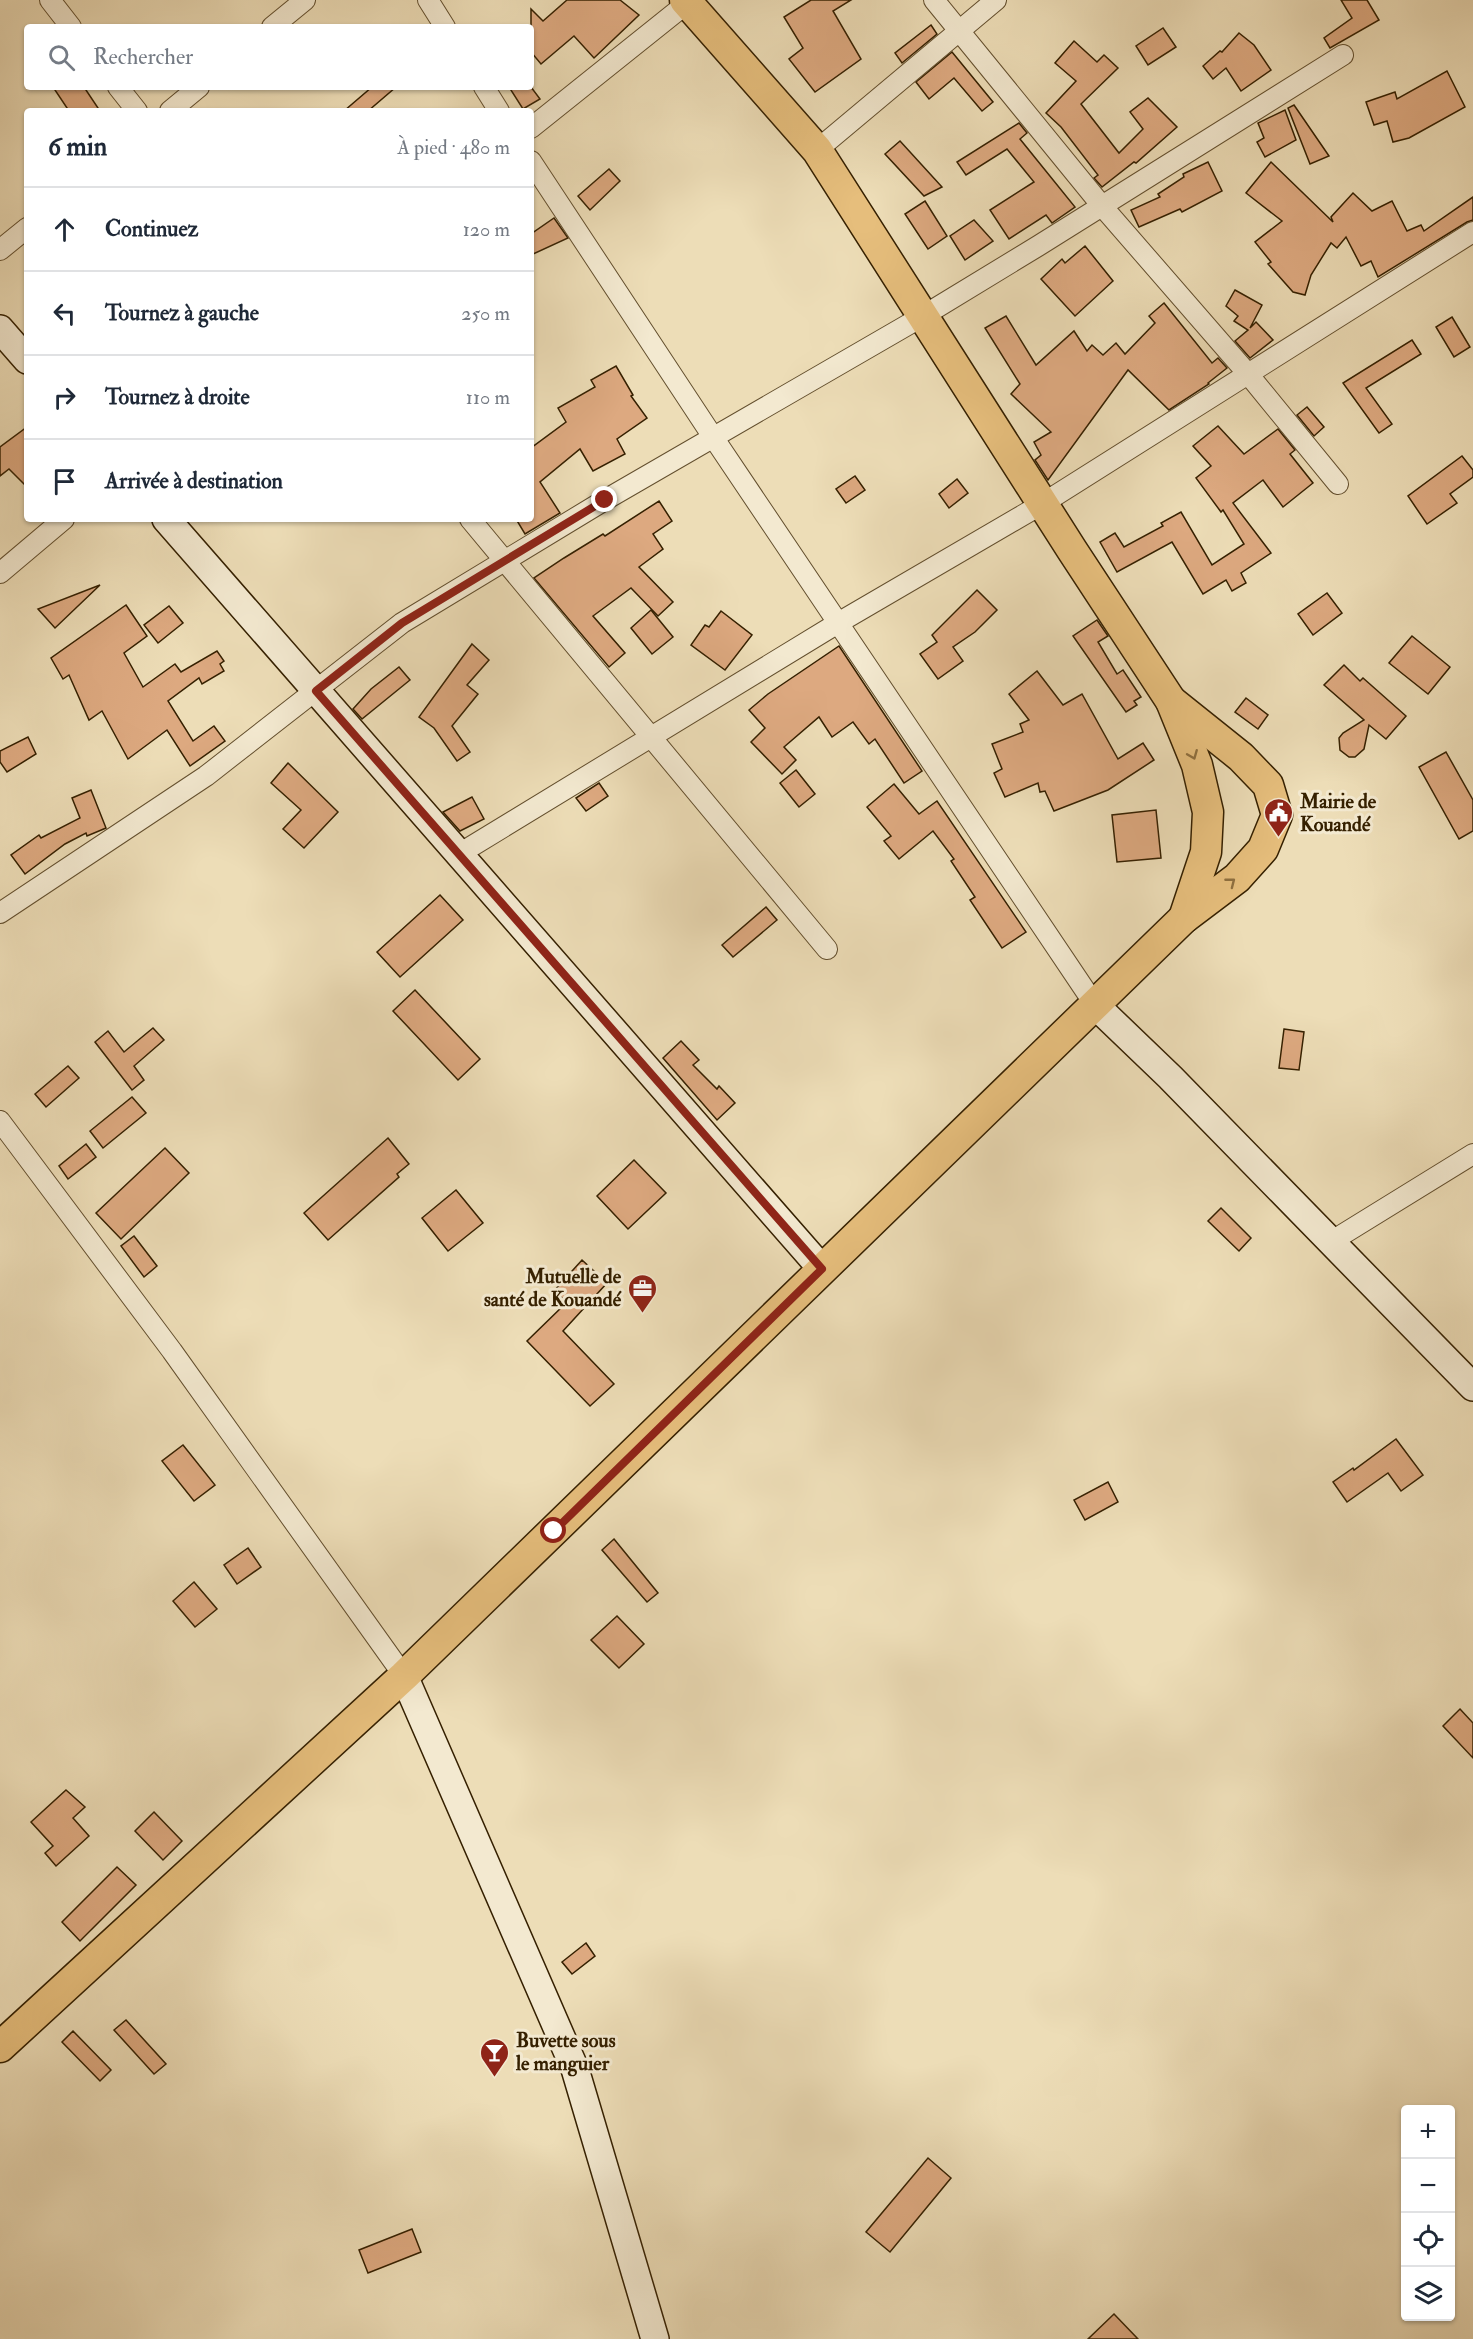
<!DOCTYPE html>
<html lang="fr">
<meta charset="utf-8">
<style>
:root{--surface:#fff;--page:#f2f2f3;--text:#1f2937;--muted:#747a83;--line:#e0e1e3}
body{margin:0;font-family:"IM FELL Double Pica",serif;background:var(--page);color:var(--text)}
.controls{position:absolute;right:18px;bottom:18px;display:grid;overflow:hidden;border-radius:6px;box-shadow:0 2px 4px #0004}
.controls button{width:54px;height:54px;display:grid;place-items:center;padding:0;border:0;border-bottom:2px solid var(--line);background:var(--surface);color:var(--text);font:30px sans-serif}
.stop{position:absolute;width:18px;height:18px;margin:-14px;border:4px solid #8f2418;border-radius:50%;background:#fff}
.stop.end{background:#8f2418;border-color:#fff;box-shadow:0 2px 6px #0008}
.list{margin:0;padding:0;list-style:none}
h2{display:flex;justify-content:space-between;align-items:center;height:78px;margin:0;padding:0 24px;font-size:26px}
h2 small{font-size:20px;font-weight:400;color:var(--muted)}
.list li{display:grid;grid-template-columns:39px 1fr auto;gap:18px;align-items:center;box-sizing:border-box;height:84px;padding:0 24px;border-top:2px solid var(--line)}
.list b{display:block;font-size:22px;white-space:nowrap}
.list em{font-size:20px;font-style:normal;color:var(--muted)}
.icon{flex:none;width:33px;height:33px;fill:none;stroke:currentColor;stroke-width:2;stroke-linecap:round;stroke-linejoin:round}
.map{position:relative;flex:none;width:1473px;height:2339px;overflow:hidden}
.search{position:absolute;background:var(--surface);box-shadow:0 2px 4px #0004;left:24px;top:24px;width:510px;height:66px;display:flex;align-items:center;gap:15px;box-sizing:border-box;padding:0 21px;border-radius:6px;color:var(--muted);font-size:22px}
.panel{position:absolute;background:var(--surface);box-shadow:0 2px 4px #0004;left:24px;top:108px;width:510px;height:414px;border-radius:6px}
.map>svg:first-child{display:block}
.building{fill:#dda980;stroke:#352000;stroke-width:1.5}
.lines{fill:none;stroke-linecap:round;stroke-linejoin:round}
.street-casing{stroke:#634f2e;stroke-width:22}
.secondary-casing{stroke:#352000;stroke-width:30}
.primary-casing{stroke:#352000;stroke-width:33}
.street{stroke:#f3e9d0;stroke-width:20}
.secondary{stroke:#f3e9d0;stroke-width:27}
.primary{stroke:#e6be7c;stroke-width:30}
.oneway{stroke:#8e6f3e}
.route{stroke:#8f2418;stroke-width:8}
.labels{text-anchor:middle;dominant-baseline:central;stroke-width:6;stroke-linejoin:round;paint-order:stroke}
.poi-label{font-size:20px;font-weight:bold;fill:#352000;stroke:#f3e9d0;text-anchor:start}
</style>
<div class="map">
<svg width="1473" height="2339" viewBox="0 0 1473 2339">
<rect width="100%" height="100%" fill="#edddb7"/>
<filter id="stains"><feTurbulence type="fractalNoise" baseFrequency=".00333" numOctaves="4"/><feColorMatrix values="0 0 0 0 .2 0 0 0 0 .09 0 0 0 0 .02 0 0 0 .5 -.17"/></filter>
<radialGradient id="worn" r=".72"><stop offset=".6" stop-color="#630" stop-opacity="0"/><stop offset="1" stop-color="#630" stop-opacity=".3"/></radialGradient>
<g class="building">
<polygon points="567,0 620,0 639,15 594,58 574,36 541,64 531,52 531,9 543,21"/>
<polygon points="811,0 851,0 833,11 861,59 815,92 789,59 803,48 784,17"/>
<polygon points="1341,0 1367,0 1379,20 1330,48 1324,38 1352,18"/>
<polygon points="931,25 937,34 902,63 895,53"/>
<polygon points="1163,28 1176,47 1148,65 1136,46"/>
<polygon points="1239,33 1254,45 1271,70 1241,91 1226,68 1213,79 1203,66 1220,51 1222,52"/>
<polygon points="1074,41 1097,62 1104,55 1118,68 1081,104 1119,153 1143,129 1130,112 1148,98 1177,127 1136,163 1134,162 1102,187 1094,178 1098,175 1061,127 1046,113 1076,81 1055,63"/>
<polygon points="952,52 993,102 982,111 954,78 929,99 916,82"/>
<polygon points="1447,71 1465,107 1409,138 1393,142 1387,121 1374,125 1366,102 1395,92 1397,99"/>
<polygon points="53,87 84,87 100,111 69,111"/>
<polygon points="372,87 396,87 368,111 344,111"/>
<polygon points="509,87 531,87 540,99 523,109"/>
<polygon points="1294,105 1329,156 1310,164 1288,108"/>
<polygon points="1285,110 1296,140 1265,157 1257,142 1264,138 1258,123"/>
<polygon points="1019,123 1027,133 1020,139 1075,207 1052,223 1046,215 1009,239 990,210 1034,182 1007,149 966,175 957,162"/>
<polygon points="900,141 942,187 924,196 885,154"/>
<polygon points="1208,162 1222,191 1182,212 1180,209 1139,227 1131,210 1160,197 1158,194 1184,177 1183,174"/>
<polygon points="1271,162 1333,222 1331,217 1353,193 1372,211 1392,201 1407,231 1421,225 1424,231 1473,197 1473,220 1467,222 1378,277 1371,261 1361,266 1346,237 1337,248 1331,243 1311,275 1305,295 1293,292 1268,264 1271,262 1255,242 1282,221 1246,193"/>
<polygon points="609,169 620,181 590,210 578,196"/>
<polygon points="925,201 947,236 928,249 905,214"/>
<polygon points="554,218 568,238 531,255 531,234"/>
<polygon points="974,220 993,241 965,260 950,236"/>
<polygon points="1085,246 1113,281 1075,316 1041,279 1062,259 1065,263"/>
<polygon points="1235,290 1262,305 1250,328 1256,322 1273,340 1250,358 1235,341 1248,330 1234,321 1238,316 1226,306"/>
<polygon points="1164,303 1212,363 1218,358 1227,368 1208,383 1209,384 1169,410 1128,370 1048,480 1035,460 1041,455 1034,442 1051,432 1011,394 1020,384 985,328 1006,316 1036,365 1074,331 1087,351 1092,345 1103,355 1116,343 1125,354 1155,323 1149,316"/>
<polygon points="1452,317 1470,347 1454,357 1436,327"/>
<polygon points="1412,340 1421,354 1366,388 1392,424 1379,433 1343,383"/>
<polygon points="616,366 633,395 631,396 647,418 617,439 625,454 593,471 580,449 540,482 560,513 525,534 516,519 531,519 531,448 566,422 558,408 595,387 591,380"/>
<polygon points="1307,407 1324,427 1314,436 1297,415"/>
<polygon points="1218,426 1244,454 1278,429 1295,450 1290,454 1313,483 1283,507 1263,480 1233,503 1271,553 1241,573 1246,583 1232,591 1226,580 1203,594 1172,542 1117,572 1100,542 1115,533 1124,547 1163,526 1161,523 1181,512 1212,565 1244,544 1223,510 1221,512 1196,478 1211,466 1193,446"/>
<polygon points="27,427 27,487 9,469 0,476 0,447"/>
<polygon points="1462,456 1473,470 1473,477 1450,494 1457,503 1427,524 1408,496"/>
<polygon points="855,476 865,490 846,503 836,489"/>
<polygon points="957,479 968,493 949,508 939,494"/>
<polygon points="659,501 672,521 653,534 663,549 639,567 673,602 658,616 631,588 593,616 625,653 609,667 534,578 564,558 603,534 605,536"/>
<polygon points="100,585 55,628 38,609"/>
<polygon points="977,590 997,610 975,632 953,647 963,661 938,679 920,654 937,642 932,635"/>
<polygon points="1327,593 1342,613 1313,635 1298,614"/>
<polygon points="126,605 147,636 124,653 143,687 175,664 181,672 217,651 224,661 220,664 224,671 202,684 199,678 168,701 193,741 214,726 225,741 190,766 167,730 128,759 102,711 89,720 69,675 63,679 51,658"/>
<polygon points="169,606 183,623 158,643 144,625"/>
<polygon points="651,610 673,637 652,654 631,628"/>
<polygon points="721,611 752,635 725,670 691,645 705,625 709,627"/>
<polygon points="1097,620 1108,636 1098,642 1117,674 1123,670 1141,697 1134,701 1137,705 1126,712 1073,636"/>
<polygon points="1412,636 1450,667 1428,694 1389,663"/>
<polygon points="472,644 489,660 467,685 478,694 452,726 470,752 457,761 434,728 419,717"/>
<polygon points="839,646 922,771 904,783 875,739 869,744 853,722 832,737 819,717 784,747 796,760 782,774 751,742 765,728 749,710 768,694"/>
<polygon points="1344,665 1360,681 1363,678 1406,716 1386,739 1369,725 1364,749 1355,757 1349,757 1340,750 1339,738 1343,733 1364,720 1324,685"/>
<polygon points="399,667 410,680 362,719 353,709 371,689"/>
<polygon points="1037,671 1063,705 1082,694 1118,759 1143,743 1154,760 1108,790 1054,811 1045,791 1040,792 1038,783 1005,797 994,773 1002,769 992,744 1023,732 1020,724 1029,720 1009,694"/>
<polygon points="1246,698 1268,715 1258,729 1235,712"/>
<polygon points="28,737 36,754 7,772 0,762 0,751"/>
<polygon points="1446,752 1473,800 1473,831 1459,839 1419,767"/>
<polygon points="288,763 338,812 304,848 283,829 301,810 271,783"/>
<polygon points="796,770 815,794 799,807 780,783"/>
<polygon points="599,783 608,796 586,811 576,798"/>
<polygon points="894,784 919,814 937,801 1026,932 1002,948 970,900 975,897 951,861 954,859 933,831 899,859 884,841 891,836 867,807"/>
<polygon points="91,790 106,828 87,836 86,833 65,844 25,874 11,855 39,835 41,838 80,818 72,798"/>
<polygon points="472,797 484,819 460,831 443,812"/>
<polygon points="1156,810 1161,858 1117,862 1112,815"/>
<polygon points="440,895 463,920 400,977 377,952"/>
<polygon points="766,907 777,920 733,957 722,945"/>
<polygon points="415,990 480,1059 458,1080 393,1011"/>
<polygon points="153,1028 164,1040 134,1066 144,1080 132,1090 95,1042 108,1031 124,1052"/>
<polygon points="1284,1029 1304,1032 1299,1070 1279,1068"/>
<polygon points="681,1041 699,1060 693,1065 717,1089 719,1086 735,1103 717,1120 663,1058"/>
<polygon points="68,1066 79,1078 46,1107 35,1094"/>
<polygon points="132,1097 146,1113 103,1148 90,1131"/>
<polygon points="388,1138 409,1164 397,1174 399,1177 328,1240 304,1213"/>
<polygon points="86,1144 96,1157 68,1179 59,1166"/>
<polygon points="165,1148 189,1173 121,1239 96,1213"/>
<polygon points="634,1160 666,1193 628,1229 597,1196"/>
<polygon points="456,1190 483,1223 448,1251 422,1218"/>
<polygon points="1221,1208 1251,1238 1239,1251 1208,1221"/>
<polygon points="134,1236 157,1266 144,1277 121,1246"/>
<polygon points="582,1260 607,1283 563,1331 614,1384 590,1406 527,1341 567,1302 554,1291"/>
<polygon points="1396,1439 1423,1475 1401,1491 1388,1473 1347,1502 1333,1482 1353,1468 1354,1470"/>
<polygon points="183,1445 215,1485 194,1501 162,1461"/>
<polygon points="1108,1482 1118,1502 1085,1520 1074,1500"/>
<polygon points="614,1539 658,1593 647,1602 602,1550"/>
<polygon points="248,1548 261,1567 237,1584 224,1565"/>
<polygon points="194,1582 217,1609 195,1627 173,1601"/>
<polygon points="617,1616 644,1644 619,1668 591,1640"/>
<polygon points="1460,1709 1473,1723 1473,1758 1443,1726"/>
<polygon points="66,1790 85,1807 73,1818 89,1836 56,1866 45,1853 53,1846 31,1822"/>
<polygon points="154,1812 182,1841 163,1860 135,1831"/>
<polygon points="117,1867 136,1885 80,1941 62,1922"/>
<polygon points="586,1943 595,1956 572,1974 562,1962"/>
<polygon points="126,2020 166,2064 154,2074 114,2030"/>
<polygon points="73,2031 111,2070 100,2081 62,2042"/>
<polygon points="928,2158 951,2178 890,2252 866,2232"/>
<polygon points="412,2229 421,2252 368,2273 359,2250"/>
<polygon points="1114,2314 1138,2339 1088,2339"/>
</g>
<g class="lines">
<defs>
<g id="street">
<polyline points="50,0 71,27"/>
<polyline points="428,0 445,27"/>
<polyline points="934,0 1102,206 1248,374 1338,484"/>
<polyline points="272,27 305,0"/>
<polyline points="118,87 137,111"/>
<polyline points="484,87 499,111"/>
<polyline points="170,111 199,87"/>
<polyline points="531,128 691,0"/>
<polyline points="817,150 996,0"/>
<polyline points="531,161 713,437 1095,1005"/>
<polyline points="0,250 27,228"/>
<polyline points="470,519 827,949"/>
<polyline points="0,573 64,519"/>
<polyline points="459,854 838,623 1042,504 1473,232"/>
<polyline points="0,913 206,776 402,623 605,500 923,316 1038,246 1343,55"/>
<polyline points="0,1121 172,1351 404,1676"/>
<polyline points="1332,1241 1473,1154"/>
</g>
<g id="secondary">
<polyline points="0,329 27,360"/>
<polyline points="166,519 822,1269"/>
<polyline points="1095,1005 1170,1077 1473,1387"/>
<polyline points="404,1676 575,2069 655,2339"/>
</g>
<g id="primary">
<polyline points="685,0 817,150 1072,550 1171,701 1197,765 1208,812 1206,852 1184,918"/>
<polyline points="0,2047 404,1676 1184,918 1237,878 1263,849 1277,815 1268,785 1241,757 1171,701"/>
</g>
</defs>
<use href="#street" class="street-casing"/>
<use href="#secondary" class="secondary-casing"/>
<use href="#primary" class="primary-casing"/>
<use href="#street" class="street"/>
<use href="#secondary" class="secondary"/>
<use href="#primary" class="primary"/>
</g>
<defs><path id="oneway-chevron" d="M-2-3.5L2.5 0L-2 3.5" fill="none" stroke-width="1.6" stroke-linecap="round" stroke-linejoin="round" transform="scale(1.5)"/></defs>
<g class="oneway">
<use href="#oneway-chevron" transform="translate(1193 755) rotate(68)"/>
<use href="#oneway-chevron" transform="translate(1231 882) rotate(-38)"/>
</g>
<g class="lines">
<polyline class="route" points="554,1531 822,1269 316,691 402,623 605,500"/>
</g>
<defs>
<symbol id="civic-pin" viewBox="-11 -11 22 30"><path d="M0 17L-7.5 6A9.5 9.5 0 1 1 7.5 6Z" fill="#8f2418" stroke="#f3e9d0"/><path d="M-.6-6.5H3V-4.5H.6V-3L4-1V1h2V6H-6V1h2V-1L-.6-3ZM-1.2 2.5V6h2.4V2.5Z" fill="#fff"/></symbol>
<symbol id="office-pin" viewBox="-11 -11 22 30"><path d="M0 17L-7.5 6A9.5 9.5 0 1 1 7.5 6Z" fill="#8f2418" stroke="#f3e9d0"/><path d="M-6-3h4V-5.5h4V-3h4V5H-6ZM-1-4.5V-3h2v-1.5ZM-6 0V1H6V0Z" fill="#fff"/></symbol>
<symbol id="bar-pin" viewBox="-11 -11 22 30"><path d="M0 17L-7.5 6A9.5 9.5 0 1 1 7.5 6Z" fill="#8f2418" stroke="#f3e9d0"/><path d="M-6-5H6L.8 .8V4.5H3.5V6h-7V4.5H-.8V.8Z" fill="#fff"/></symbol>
</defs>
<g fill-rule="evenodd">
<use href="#civic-pin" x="1262" y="796" width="33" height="45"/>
<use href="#office-pin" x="626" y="1272" width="33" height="45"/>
<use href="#bar-pin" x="478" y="2036" width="33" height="45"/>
</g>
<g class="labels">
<g class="poi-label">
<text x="1300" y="801">Mairie de<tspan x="1300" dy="23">Kouandé</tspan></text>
<text x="621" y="1276" text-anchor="end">Mutuelle de<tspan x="621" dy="23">santé de Kouandé</tspan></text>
<text x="516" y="2040">Buvette sous<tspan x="516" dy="23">le manguier</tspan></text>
</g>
</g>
<rect width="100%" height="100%" filter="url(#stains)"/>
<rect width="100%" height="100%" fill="url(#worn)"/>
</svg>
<div class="controls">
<button>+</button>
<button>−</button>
<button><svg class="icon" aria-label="locate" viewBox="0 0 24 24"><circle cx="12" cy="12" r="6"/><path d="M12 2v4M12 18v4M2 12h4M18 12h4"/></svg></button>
<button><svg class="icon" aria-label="layers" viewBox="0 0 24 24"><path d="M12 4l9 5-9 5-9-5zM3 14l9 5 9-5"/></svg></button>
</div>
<div class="stop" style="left:554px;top:1531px"></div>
<div class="stop end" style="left:605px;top:500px"></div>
<div class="search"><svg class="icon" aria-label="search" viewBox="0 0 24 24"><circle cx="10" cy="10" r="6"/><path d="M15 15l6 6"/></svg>Rechercher</div>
<section class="panel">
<h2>6 min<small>À pied · 480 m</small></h2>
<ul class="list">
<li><svg class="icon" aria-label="ahead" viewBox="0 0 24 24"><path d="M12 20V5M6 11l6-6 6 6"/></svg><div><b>Continuez</b></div><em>120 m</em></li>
<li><svg class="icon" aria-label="left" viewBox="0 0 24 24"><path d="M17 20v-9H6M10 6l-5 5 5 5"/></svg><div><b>Tournez à gauche</b></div><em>250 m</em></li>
<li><svg class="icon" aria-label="right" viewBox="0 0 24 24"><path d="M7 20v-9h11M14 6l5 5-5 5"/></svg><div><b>Tournez à droite</b></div><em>110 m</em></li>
<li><svg class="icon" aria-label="arrive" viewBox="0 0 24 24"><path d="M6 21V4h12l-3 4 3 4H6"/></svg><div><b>Arrivée à destination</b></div></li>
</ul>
</section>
</div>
